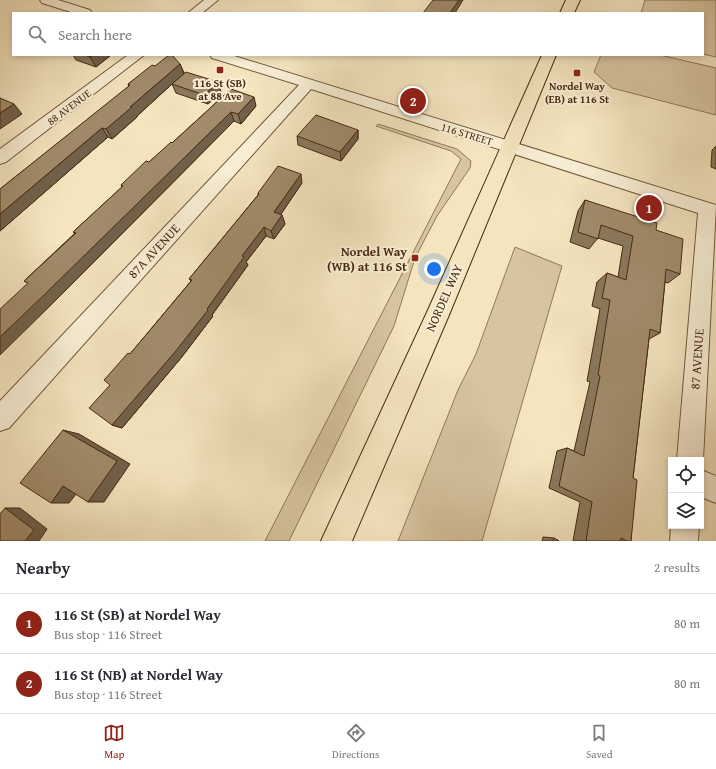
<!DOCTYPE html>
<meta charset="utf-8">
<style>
:root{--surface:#fff;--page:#f7f7f7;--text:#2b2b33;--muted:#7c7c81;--line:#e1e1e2;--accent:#8f2418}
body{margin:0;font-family:"Gentium Book Plus",serif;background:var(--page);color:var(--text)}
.controls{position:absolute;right:12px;bottom:12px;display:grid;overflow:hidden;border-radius:0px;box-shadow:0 2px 6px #0003}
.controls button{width:36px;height:36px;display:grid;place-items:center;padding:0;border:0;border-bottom:1px solid var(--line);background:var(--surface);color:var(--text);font:20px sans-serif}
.you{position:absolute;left:434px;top:269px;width:14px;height:14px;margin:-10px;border:3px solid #fff;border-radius:50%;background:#1a73e8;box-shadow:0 0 0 6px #1a73e833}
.badge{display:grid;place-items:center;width:26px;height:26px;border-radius:50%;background:var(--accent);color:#fff;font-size:13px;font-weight:700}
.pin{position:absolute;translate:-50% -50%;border:2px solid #fff;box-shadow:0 1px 4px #0006}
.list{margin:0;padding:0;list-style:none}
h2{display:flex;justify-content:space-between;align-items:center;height:52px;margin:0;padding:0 16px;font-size:17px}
h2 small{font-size:13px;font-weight:400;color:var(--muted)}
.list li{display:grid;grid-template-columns:26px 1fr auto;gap:12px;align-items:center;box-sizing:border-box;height:60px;padding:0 16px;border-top:1px solid var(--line)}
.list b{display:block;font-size:15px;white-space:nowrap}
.list p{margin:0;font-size:13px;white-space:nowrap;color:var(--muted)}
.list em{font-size:13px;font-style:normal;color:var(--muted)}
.icon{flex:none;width:22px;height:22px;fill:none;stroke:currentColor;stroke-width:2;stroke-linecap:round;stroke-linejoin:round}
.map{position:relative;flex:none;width:716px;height:541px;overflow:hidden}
.search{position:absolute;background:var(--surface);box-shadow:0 2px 6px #0003;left:12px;right:12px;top:12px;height:44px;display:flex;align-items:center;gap:10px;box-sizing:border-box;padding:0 14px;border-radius:0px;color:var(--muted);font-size:15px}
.sheet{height:172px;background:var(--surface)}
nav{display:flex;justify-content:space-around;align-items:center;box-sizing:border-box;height:56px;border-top:1px solid var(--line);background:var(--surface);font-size:11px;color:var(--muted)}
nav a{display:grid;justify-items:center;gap:2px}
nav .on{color:var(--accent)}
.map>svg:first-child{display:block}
.green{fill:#d7c5a1;stroke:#907858}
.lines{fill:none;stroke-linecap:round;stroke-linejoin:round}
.minor-casing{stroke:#73593c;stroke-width:2}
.major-casing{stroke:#482a10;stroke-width:2}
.minor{fill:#f8eed5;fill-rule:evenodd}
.major{fill:#f4e5bf;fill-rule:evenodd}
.wall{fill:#8a785c;stroke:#482a10}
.shaded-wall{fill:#71614b;stroke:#482a10}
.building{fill:#a18b6b;stroke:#482a10}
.poi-dot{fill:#8f2418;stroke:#f8eed5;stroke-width:1.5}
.labels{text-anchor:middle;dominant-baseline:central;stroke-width:4;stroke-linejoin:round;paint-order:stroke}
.far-poi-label{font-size:11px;font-weight:bold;fill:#482a10;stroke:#f8eed5}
.far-street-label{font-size:11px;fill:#482a10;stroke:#f8eed5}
.street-label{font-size:13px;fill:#482a10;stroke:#f8eed5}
.poi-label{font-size:13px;font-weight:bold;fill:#482a10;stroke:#f8eed5;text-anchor:end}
</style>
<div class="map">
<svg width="716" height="541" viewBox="0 0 716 541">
<rect width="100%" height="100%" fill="#f4e5bf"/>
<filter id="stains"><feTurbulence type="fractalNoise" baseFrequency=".005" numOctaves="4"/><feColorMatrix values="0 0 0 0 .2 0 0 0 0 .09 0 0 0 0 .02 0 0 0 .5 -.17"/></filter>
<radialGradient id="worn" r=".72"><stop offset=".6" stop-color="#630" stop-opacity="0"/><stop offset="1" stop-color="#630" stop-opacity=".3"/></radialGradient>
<g class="green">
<polygon points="645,0 716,0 716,57 703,54 703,13 641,13"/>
<polygon points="601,55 660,55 716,68 716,115 612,88 594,72"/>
<polygon points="378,124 457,149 471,161 470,168 437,216 415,258 394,326 289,541 265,541 461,159 451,151 376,126"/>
<polygon points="515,247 562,266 482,541 398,541 458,390 476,354"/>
</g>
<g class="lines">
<defs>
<g id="minor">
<polygon points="40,0 58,0 90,10 92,13 74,13 42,3"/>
<polygon points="204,0 218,0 202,13 188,13"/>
<polygon points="128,55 144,55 6,162 0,164 0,149"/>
<polygon points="210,55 231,55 716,205 703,460 701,464 701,460 677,460 698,213 311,89 9,428 0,431 0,401 299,85 212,58"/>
<polygon points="701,470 716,476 716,503 701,497"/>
<polygon points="671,526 699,526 698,541 670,541"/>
</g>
<g id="major">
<polygon points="566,0 580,0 574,13 560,13"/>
<polygon points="542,55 556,55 449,315 352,541 321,541 428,310"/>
</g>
</defs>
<use href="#minor" class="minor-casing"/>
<use href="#major" class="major-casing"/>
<use href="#minor" class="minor"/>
<use href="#major" class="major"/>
</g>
<g class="wall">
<polygon points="73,55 111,55 96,67 76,60"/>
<polygon points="180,64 184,73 218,82 221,92 208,104 176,93 172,84 137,116 137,117 112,139 108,137 0,231 0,189 129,87 128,84 155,66"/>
<polygon points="231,89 256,106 241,124 234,121 56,300 24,281 75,233 73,232 122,187 121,185 172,143"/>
<polygon points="358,130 358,139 341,161 298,145 297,136"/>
<polygon points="716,146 716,169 711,167 712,150"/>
<polygon points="302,183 281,214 282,215 285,224 274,239 266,236 246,262 248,265 212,315 213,316 181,358 122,428 112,425 110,385 130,354 191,281 189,279 258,195 258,193"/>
<polygon points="585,200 656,230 680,274 668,283 665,282 660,333 649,339 633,478 631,541 573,541 580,502 549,488 557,451 567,448 574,451 590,382 587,381 600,309 592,306 597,282 607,273 618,277 623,246 598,238 589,249 570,242 578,211"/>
<polygon points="543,537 554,538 559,541 542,541"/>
</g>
<g class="shaded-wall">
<polygon points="459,0 463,0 455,13 450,13"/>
<polygon points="93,55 111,55 96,67 90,57"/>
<polygon points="180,64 184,74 172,84 137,116 137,117 112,139 106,129 130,107"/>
<polygon points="218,82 221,92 208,104 204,95"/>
<polygon points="254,97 256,106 241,124 238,114"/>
<polygon points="14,104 22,114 0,129 0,113"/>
<polygon points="231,112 234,121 56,300 0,355 0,337"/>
<polygon points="102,128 108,137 0,231 0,214"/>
<polygon points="358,130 358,139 341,161 340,152"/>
<polygon points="301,174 302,183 277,220 274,212"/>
<polygon points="282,215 285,224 274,239 271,231"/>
<polygon points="264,227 266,236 246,262 248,265 212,315 213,316 181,358 122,428 112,425 207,309 242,256"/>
<polygon points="63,430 79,434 130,464 104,502 88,502"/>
<polygon points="63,486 81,488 69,503 51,503"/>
<polygon points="5,508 20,508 47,529 39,541 25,541"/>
</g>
<g class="building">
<polygon points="433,0 459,0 450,13 423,13"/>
<polygon points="85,55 93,55 90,57"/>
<polygon points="169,55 172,55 180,64 130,107 132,107 106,129 102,128 0,214 0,189 130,85 128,84 152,65 155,66"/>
<polygon points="186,72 218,82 204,95 172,84"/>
<polygon points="231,89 254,97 238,114 231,112 46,293 0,337 0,309 28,283 24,281 76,233 73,232 123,186 121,185 146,161 149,162 171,142 172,143"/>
<polygon points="0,98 14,104 0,113"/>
<polygon points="316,115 358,130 340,152 297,136"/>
<polygon points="278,166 301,174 274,212 282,215 271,231 264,227 242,256 244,257 207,309 208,310 175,352 112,425 89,408 110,385 104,380 128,353 130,354 192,280 189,279 259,194 258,193"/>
<polygon points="585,200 657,223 656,230 683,239 680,274 666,269 660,333 650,329 633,478 637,480 631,541 627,541 621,538 620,541 586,541 592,502 559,486 567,448 584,456 600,376 598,375 610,300 602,298 607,273 626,280 633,236 601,225 598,239 578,232"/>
<polygon points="63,430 117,461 88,502 63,486 51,503 20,483"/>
<polygon points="5,508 34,530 25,541 0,541 0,514"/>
<polygon points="554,538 559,541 553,541"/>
</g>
<g class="poi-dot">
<rect x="216" y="66" width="8" height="8" rx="2"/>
<rect x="573" y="69" width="8" height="8" rx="2"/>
<rect x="411" y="254" width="8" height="8" rx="2"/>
</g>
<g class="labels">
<g class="far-poi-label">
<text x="220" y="83">116 St (SB)<tspan x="220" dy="13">at 88 Ave</tspan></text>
<text x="577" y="86">Nordel Way<tspan x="577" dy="13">(EB) at 116 St</tspan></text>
</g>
<g class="far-street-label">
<text transform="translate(69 107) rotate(-37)">88 AVENUE</text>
<text transform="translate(467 134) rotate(17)">116 STREET</text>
</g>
<g class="street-label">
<text transform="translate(154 251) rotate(-47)">87A AVENUE</text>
<text transform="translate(444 298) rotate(-66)">NORDEL WAY</text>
<text transform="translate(697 359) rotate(-86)">87 AVENUE</text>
</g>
<g class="poi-label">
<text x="407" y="251">Nordel Way<tspan x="407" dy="15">(WB) at 116 St</tspan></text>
</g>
</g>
<rect width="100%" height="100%" filter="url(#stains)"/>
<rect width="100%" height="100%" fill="url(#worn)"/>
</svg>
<div class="controls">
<button><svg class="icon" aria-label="locate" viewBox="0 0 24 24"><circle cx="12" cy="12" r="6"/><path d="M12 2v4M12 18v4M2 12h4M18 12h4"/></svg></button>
<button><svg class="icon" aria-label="layers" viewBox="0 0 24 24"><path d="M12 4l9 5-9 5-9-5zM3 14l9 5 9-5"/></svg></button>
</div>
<div class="you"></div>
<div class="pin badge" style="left:649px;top:208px">1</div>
<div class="pin badge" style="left:413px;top:101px">2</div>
<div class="search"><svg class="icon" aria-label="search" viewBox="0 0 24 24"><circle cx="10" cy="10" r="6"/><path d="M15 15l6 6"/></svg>Search here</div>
</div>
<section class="sheet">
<h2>Nearby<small>2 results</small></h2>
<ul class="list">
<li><span class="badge">1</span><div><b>116 St (SB) at Nordel Way</b><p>Bus stop · 116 Street</p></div><em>80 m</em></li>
<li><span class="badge">2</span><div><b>116 St (NB) at Nordel Way</b><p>Bus stop · 116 Street</p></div><em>80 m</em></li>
</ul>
</section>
<nav>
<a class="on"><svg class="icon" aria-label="map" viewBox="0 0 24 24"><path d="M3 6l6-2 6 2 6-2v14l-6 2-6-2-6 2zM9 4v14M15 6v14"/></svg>Map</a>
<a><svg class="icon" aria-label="directions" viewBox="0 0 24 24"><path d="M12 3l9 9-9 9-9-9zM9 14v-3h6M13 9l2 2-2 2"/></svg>Directions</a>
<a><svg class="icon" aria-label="saved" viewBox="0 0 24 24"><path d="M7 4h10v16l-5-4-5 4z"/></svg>Saved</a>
</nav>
